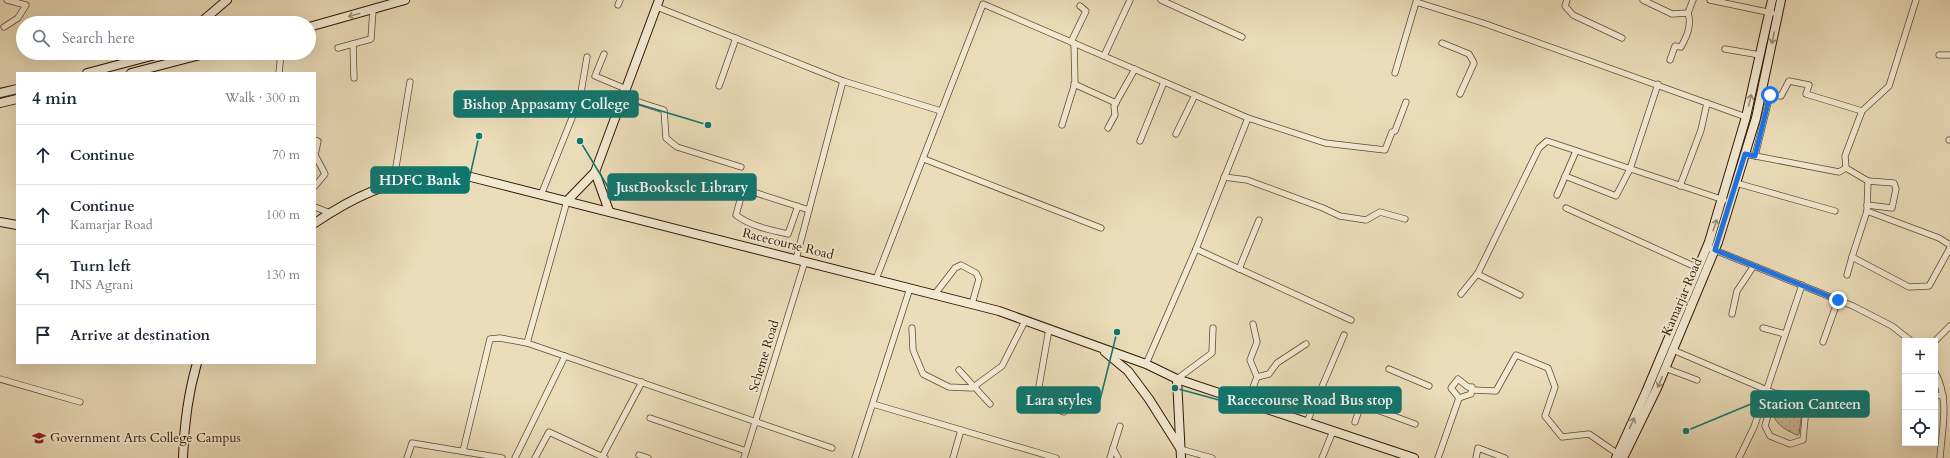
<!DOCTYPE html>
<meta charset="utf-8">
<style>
:root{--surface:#fff;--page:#f6f6f7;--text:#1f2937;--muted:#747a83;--line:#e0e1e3}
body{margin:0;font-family:Cardo,serif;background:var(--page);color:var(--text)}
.controls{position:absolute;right:12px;bottom:12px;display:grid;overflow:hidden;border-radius:0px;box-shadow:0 4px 16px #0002}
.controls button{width:36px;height:36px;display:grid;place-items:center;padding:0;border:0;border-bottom:1px solid var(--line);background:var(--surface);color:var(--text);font:20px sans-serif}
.stop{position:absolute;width:12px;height:12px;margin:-9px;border:3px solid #1a73e8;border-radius:50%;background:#fff}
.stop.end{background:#1a73e8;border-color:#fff;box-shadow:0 1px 4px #0008}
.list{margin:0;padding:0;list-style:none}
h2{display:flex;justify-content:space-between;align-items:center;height:52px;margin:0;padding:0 16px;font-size:17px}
h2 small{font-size:13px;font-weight:400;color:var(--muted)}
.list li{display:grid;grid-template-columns:26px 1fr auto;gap:12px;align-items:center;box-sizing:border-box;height:60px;padding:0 16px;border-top:1px solid var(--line)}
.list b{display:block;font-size:15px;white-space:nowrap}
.list p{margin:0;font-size:13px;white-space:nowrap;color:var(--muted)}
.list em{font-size:13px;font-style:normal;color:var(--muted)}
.icon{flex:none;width:22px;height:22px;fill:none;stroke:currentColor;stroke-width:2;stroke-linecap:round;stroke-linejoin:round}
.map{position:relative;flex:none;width:1950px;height:458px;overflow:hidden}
.search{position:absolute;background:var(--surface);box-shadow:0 4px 16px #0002;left:16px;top:16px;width:300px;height:44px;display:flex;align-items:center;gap:10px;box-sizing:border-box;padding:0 14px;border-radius:22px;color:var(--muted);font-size:15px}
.panel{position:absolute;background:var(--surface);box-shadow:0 4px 16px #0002;left:16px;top:72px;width:300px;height:292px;border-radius:0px}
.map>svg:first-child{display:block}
.park{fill:url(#park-dots);stroke:#80684e}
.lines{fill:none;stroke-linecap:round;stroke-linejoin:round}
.street-casing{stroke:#62472f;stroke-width:7}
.secondary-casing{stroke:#341501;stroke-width:10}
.street{stroke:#f2e9d2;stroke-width:5.5}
.secondary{stroke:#f2e9d2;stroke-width:8}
.oneway{stroke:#9c8a74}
.route{stroke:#1a73e8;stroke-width:5}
.labels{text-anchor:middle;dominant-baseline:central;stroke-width:3.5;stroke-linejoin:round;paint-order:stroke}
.street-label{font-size:13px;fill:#341501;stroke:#f2e9d2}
.poi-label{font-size:13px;fill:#341501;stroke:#f2e9d2;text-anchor:start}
.leader{fill:none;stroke:#0f766e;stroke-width:1.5}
.callout-dot{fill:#0f766e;stroke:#f2e9d2;stroke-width:1.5}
.callout{fill:#0f766e;stroke:#0f766e;stroke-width:1.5}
.callout-label{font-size:14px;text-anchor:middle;font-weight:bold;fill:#fff}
</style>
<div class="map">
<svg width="1950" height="458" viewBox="0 0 1950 458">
<defs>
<pattern id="park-dots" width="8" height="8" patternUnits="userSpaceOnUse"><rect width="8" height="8" fill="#ccbb9a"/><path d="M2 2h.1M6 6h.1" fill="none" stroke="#b0a083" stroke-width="1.8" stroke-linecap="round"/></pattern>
</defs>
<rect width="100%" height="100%" fill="#ebddb9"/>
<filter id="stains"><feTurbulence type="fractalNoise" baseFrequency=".005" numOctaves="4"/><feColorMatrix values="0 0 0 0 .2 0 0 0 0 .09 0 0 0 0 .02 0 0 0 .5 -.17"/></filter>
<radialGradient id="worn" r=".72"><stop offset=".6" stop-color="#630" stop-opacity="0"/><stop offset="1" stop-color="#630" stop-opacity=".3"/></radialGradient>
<path class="park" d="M1777,402l26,3 -4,29 -2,1c-14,-6 -31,-16 -20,-33z"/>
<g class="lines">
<defs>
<g id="street">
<polyline points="1161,0 1242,37"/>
<polyline points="1567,0 1565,6 1573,15 1622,38"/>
<path d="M1643,0l29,14 16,-1c4,12 -1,23 -7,34l-6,-1 -5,14"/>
<polyline points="1710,0 1772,13"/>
<polyline points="618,5 620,0"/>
<polyline points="657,7 843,81 941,111"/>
<polyline points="1688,13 1693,0"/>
<polyline points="4,27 18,18 26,5 7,0"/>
<polyline points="1071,42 1086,11 1080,6"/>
<polyline points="1442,43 1469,54 1474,63 1460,94"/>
<polyline points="353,44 354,78"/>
<polyline points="338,48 371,39 373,10"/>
<polyline points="1725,49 1760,55"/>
<polyline points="604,54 595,76 626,89"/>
<polyline points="1939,55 1950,55"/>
<polyline points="1104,56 1130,0"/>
<polyline points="279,73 281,53"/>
<polyline points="1395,73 1416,2 1483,23 1746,117"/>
<polyline points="1074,84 1116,103"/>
<polyline points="719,86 736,38"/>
<polyline points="623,97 664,110 666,138 677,147 741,167"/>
<polyline points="1062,125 1075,83 1074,43"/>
<polyline points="1108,128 1115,115 1114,106 1135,69"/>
<polyline points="1176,134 1195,95"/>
<polyline points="315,140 318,141 315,155 325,174 315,186"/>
<polyline points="1949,140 1950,140"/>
<polyline points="1140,141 1164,82"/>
<polyline points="1745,154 1839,172 1846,168 1868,181 1867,211 1852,257 1909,287 1929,286 1950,248"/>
<polyline points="1755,156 1770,95 1781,96 1789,81 1809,85 1806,94 1862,111"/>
<polyline points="924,159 1101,228"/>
<polyline points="1846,168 1845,156 1862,111 1889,86 1916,0"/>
<polyline points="1565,176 1616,196 1630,169 1658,84"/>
<polyline points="1224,177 1247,180 1323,208 1340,216 1366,220 1380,212 1405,219"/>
<polyline points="1736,183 1835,211"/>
<polyline points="393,185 410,82"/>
<polyline points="1680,186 1701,130 1707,103"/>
<polyline points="541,195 580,98 587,57"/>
<polyline points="1557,195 1576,151"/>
<polyline points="567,201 527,343 832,448"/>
<polyline points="1867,205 1892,208 1896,189 1894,183 1868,181"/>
<path d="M798,206l-10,28c-18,-4 -38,-8 -52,-19l5,-18 6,-7 62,20"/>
<polyline points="315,207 330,213"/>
<polyline points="1566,208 1698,268"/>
<polyline points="1867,211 1939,238 1950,245"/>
<polyline points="1707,247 1853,306 1892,326 1911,341"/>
<polyline points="1196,249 1351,320"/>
<polyline points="796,259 843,81"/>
<polyline points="1239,269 1259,220"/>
<polyline points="1477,274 1520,295"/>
<polyline points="1847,275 1852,257"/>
<polyline points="876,279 983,4 1248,118 1325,143 1385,150 1392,132 1395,131 1406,102"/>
<polyline points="935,294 955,268 961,265 976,273 979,279 972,304"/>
<polyline points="1461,294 1478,273 1539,148 1547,141 1724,200"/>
<polyline points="1732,314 1737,291 1753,267"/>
<polyline points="1253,324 1257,342 1250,360 1257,377 1269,374 1277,363 1306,344"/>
<polyline points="912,328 913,350 923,374 949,387 972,388 1002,366 1025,321"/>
<polyline points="1763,328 1785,334"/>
<polyline points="1049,329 1038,392 1050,407 1064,412"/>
<polyline points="1935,341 1950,326"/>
<polyline points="1823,342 1838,300"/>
<polyline points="1673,350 1774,393 1807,397 1803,440 1790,444 1770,436 1765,426 1774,393"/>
<polyline points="1146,364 1196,249 1248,118"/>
<polyline points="1665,368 1697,380"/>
<polyline points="1389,369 1429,386"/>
<polyline points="959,370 990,404"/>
<path d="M1935,372c15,28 7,56 5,86"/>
<polyline points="0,379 80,402"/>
<polyline points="1177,379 1212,353 1213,328"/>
<polygon points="1458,379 1468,387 1472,387 1471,394 1459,398 1451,388"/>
<polyline points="1473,390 1496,391 1516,355 1548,368 1555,387 1545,416 1562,437 1589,434 1618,454"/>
<polyline points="1935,395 1943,396"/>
<polyline points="1247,403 1257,377"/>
<polyline points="873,404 1056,458"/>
<polyline points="1361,404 1415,424"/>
<polyline points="650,418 746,451"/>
<polyline points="1307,422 1344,335"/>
<polyline points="1355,422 1365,392"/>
<polyline points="1113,448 1118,458"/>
<polyline points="1180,449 1212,458"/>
<polyline points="463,451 490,339 500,338 527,343"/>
<polyline points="639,455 648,458"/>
<polyline points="602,457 642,382"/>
<polyline points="407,458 412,443 502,458"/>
<polyline points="515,458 565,356"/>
<polyline points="535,458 549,432 605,458"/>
<polyline points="744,458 805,261"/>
<polyline points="855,458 910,288"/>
<polyline points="953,458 961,430"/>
<polyline points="1110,458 1120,426"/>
<polyline points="1322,458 1333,431"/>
<polyline points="1438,458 1459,398"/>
<polyline points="1476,458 1478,448 1505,458"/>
<polyline points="1739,458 1754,427 1802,285"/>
</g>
<g id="secondary">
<polyline points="200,23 227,0"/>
<polyline points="309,27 405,0"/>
<polyline points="87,73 163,53"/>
<polyline points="131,73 208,53"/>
<polyline points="0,93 17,89"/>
<polyline points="0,103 17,99"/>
<polyline points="567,201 595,172"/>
<polyline points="609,211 595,172 659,0"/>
<polyline points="0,222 17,225"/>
<path d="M315,223c32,-22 70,-42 110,-45 15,-2 30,-1 46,-1l528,134 147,53 31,15 237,79"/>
<polyline points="1105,352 1128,371 1149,399 1180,448"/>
<polyline points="1177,379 1181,458"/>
<path d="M183,458c1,-32 5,-64 14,-95"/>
<polyline points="1616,458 1646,392 1709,242 1746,117 1772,0"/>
<polyline points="1623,458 1657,388 1718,242 1756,118 1781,0"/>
</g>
</defs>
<use href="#street" class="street-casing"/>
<use href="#secondary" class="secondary-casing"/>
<use href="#street" class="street"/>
<use href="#secondary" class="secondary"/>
</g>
<defs><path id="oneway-shaft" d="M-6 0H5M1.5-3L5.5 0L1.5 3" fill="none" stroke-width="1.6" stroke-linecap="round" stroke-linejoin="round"/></defs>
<g class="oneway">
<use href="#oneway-shaft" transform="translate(354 15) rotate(165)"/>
<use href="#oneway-shaft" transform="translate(1773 38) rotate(102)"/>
<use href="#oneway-shaft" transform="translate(1750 100) rotate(-77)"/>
<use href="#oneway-shaft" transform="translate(1715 225) rotate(-72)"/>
<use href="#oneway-shaft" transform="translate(1660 382) rotate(113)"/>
<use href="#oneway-shaft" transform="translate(1632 423) rotate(-65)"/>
</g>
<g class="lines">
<polyline class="route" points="1770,95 1755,156 1745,154 1715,250 1838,300"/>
</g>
<defs>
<symbol id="university-bare" viewBox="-9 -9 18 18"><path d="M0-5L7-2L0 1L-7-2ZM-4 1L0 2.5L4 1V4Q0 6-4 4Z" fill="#8f2418" stroke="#f2e9d2" stroke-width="2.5" paint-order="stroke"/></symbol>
</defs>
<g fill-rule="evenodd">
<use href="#university-bare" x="29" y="428" width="20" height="20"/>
</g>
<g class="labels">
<g class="street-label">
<text transform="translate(788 244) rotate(14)">Racecourse Road</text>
<text transform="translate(1682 297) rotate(-67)">Kamarjar Road</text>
<text transform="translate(764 356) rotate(-73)">Scheme Road</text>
</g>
<g class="poi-label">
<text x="50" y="438">Government Arts College Campus</text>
</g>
</g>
<path class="leader" d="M708 125L638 104M479 136L469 180M580 141L608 187M1117 332L1100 400M1175 388L1219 400M1686 431L1751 404"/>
<g class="callout-dot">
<circle cx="708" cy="125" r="4"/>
<circle cx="479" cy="136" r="4"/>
<circle cx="580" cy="141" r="4"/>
<circle cx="1117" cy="332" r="4"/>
<circle cx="1175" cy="388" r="4"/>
<circle cx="1686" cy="431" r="4"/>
</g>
<g class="callout">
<rect x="454" y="91" width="184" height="26" rx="4"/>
<rect x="371" y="167" width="98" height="26" rx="4"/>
<rect x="608" y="174" width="148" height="26" rx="4"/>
<rect x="1017" y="387" width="83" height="26" rx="4"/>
<rect x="1219" y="387" width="182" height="26" rx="4"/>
<rect x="1751" y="391" width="118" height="26" rx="4"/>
</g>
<g class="callout-label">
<text x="546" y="109">Bishop Appasamy College</text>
<text x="420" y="185">HDFC Bank</text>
<text x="682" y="192">JustBooksclc Library</text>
<text x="1059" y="405">Lara styles</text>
<text x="1310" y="405">Racecourse Road Bus stop</text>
<text x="1810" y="409">Station Canteen</text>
</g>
<rect width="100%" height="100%" filter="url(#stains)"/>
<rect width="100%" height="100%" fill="url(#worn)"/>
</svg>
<div class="controls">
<button>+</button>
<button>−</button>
<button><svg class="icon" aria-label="locate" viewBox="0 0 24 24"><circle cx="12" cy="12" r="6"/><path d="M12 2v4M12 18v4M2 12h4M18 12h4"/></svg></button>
</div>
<div class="stop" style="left:1770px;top:95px"></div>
<div class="stop end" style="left:1838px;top:300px"></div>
<div class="search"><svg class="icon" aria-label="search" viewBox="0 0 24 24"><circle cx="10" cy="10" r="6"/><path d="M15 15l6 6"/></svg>Search here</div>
<section class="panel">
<h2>4 min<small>Walk · 300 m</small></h2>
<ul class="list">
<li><svg class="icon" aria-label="ahead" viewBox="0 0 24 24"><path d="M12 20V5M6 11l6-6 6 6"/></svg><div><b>Continue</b></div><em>70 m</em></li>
<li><svg class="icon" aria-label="ahead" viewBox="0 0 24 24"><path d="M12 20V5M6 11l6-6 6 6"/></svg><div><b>Continue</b><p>Kamarjar Road</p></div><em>100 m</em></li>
<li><svg class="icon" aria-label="left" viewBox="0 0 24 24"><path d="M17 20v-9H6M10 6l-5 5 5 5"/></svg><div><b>Turn left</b><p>INS Agrani</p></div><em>130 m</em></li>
<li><svg class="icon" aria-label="arrive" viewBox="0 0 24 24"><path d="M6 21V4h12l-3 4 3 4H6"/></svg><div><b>Arrive at destination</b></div></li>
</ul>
</section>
</div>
